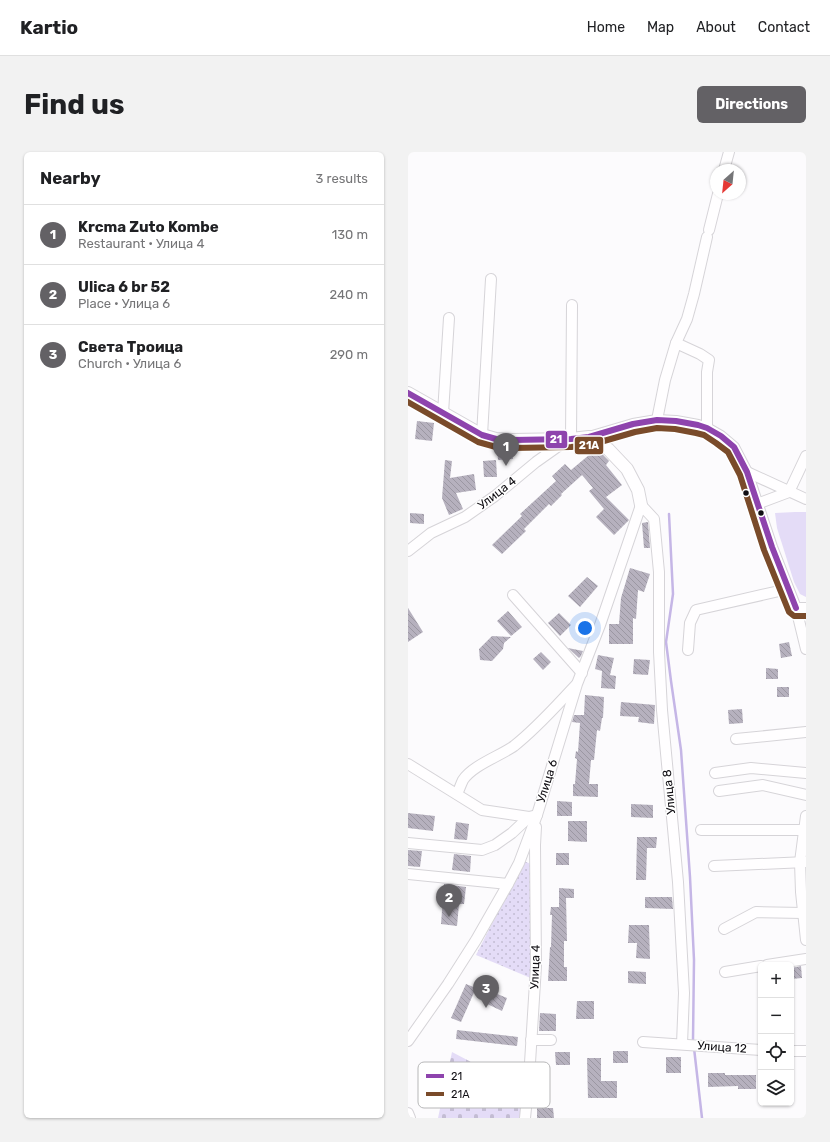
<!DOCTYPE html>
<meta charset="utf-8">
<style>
:root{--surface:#fff;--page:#f2f2f2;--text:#202124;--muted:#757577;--line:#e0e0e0;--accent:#636165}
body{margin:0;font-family:Rubik,sans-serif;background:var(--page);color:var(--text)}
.controls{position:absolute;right:12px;bottom:12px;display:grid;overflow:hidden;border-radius:6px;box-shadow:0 1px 3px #0004}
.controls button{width:36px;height:36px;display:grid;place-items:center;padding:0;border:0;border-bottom:1px solid var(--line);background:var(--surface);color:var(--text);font:20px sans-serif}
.compass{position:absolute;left:302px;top:12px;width:36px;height:36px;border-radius:50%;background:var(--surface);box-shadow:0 1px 3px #0004;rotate:207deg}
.you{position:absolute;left:177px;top:476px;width:14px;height:14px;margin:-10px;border:3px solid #fff;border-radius:50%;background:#1a73e8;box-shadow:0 0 0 6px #1a73e833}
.badge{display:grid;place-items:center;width:26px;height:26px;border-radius:50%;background:var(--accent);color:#fff;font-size:13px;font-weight:700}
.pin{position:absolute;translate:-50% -33px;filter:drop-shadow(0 1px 2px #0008)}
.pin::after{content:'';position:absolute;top:21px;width:14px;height:12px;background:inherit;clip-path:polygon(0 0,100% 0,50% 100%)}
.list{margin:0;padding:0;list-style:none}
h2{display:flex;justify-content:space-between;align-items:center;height:52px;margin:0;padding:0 16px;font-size:17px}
h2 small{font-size:13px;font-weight:400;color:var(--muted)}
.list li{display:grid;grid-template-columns:26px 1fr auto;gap:12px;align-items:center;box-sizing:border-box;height:60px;padding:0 16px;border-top:1px solid var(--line)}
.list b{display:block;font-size:15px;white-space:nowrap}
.list p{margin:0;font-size:13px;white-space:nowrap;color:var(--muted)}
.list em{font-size:13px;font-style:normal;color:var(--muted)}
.icon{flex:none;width:22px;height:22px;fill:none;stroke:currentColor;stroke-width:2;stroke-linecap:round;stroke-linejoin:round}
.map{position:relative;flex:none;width:398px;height:966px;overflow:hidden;border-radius:6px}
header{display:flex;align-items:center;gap:24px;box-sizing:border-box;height:56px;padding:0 20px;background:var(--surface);border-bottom:1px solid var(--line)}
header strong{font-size:19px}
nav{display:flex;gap:22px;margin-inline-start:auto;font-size:14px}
.intro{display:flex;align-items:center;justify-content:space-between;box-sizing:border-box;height:96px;padding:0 24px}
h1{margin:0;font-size:28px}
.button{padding:10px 18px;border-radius:6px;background:var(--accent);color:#fff;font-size:14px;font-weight:700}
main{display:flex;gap:24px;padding:0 24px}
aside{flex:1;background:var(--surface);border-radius:6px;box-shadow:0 1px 3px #0004}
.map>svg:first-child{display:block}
.grass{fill:url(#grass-dots)}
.cemetery{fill:url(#cemetery-stones)}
.pitch{fill:#e4dcf7}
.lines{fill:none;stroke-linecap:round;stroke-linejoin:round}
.stream{stroke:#c5b6e6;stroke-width:2.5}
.building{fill:url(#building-back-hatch)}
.minor-casing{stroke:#d6d4d8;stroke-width:12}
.tertiary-casing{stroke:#d6d4d8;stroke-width:14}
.minor{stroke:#fffeff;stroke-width:10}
.tertiary{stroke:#fffeff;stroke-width:12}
.bus-1-casing{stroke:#fff;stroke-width:9}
.bus-2-casing{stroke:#fff;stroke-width:9}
.bus-1{stroke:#8e44ad;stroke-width:6}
.bus-2{stroke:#7a4b2a;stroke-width:6}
.bus-dot{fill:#100e13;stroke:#fff;stroke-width:1.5}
.labels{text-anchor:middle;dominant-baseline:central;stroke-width:3;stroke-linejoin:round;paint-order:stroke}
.street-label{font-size:12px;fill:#100e13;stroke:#fff}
.key{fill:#fff;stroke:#b7b7b8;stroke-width:1}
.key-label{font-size:11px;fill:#100e13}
.line-badge{stroke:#fff;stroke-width:1.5}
.badge-label{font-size:11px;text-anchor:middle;font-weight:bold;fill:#fff}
</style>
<header>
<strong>Kartio</strong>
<nav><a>Home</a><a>Map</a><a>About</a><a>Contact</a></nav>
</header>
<div class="intro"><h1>Find us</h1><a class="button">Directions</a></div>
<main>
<aside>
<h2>Nearby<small>3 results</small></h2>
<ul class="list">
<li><span class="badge">1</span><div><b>Krcma Zuto Kombe</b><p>Restaurant · Улица 4</p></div><em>130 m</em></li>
<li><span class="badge">2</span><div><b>Ulica 6 br 52</b><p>Place · Улица 6</p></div><em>240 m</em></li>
<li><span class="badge">3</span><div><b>Света Троица</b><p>Church · Улица 6</p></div><em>290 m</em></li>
</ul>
</aside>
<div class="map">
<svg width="398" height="966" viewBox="0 0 398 966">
<defs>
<pattern id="grass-dots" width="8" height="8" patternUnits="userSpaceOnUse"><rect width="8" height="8" fill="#e4dcf7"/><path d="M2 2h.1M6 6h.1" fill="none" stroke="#c3bcd3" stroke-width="1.8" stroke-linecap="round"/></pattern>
<pattern id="cemetery-stones" width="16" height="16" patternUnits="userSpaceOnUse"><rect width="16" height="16" fill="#e4dcf7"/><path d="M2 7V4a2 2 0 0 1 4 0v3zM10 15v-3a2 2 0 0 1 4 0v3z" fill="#c3bcd3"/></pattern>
<pattern id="building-back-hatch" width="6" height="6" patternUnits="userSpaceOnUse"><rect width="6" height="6" fill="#b6b1be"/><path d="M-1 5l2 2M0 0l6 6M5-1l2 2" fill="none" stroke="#9b97a2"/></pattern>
</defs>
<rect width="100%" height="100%" fill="#fcfbfd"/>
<polygon class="grass" points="116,709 125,713 125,827 68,803"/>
<polygon class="cemetery" points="44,900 65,911 121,921 116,966 30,966"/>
<polygon class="pitch" points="387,360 398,360 398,445 392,442 386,430 369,376 367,361"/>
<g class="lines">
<g class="stream">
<polyline points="261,362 265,442 258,490 263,529 273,598 282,725 286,808 285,888"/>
<polyline points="286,896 294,966"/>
</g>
</g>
<g class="building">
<polygon points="9,269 26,271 24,289 7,287"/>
<polygon points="101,295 104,296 105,307 90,308 89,296"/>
<polygon points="187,298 195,303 201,309 198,313 214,333 198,345 221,368 206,383 188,365 196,357 181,339 185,336 174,323 153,342 154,343 143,354 141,352 116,377 118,379 94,402 84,393 114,364 112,362 148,329 144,324 157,312 163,318"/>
<polygon points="37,308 44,309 42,326 66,322 68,338 48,341 55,357 41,363 34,346"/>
<polygon points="88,308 89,325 76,325 75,309"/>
<polygon points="2,361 16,362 16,372 2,371"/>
<polygon points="240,370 242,396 236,396 234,371"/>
<polygon points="222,416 242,422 236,440 230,438 228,467 225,466 225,492 201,492 201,472 211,472 213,446"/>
<polygon points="179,425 190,434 172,455 160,444"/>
<polygon points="0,456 15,480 0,490"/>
<polygon points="100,459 114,475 103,484 89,469"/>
<polygon points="151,461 163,473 152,484 140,471"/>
<polygon points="84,484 103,485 96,491 95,497 84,509 72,508 71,497"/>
<polygon points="381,490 384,504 373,506 371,492"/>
<polygon points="160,496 175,499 173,504 171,506"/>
<polygon points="133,500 143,510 135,518 125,507"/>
<polygon points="190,503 206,506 202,523 208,524 207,537 193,536 194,519 187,517"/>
<polygon points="226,507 242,508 240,523 225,522"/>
<polygon points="358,516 370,517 370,527 358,527"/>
<rect x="369" y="535" width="12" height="10"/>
<polygon points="177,543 196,545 195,566 194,566 192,579 189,578 186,608 183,608 181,632 190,632 190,645 165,644 165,632 167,632 169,607 167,606 168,599 170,600 172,571 164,570 166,563 176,563"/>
<polygon points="213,550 247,553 246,572 230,570 231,565 212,564"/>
<polygon points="334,557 335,571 321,572 320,558"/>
<polygon points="149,649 164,650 164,664 149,664"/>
<polygon points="223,652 245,653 245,666 223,665"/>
<polygon points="0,661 27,664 25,679 0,676"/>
<polygon points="160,669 179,669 179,690 160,689"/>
<polygon points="48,670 61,672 59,688 46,687"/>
<polygon points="229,685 249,685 248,696 239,696 238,728 228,728"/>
<polygon points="0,698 14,699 12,715 0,714"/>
<rect x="148" y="701" width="13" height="12"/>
<polygon points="46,702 63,704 62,720 44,718"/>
<polygon points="36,732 58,735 56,752 51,752 49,774 33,772"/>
<polygon points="151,736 166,737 166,746 158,746 159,789 156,789 156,815 159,815 159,829 140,829 142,795 143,795 144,763 142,763 143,755 151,755"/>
<polygon points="237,745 264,745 265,757 237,756"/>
<polygon points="221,773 241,773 242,807 228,806 229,791 220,791"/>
<polygon points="393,814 394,826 383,827 383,816"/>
<polygon points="220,819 238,820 238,832 220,831"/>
<polygon points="58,832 68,836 53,870 43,866"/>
<polygon points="82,839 99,846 94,859 77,851"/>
<polygon points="169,849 186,849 186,867 168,867"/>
<polygon points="132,861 148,862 148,879 131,879"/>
<polygon points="49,878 110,885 109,894 48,887"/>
<rect x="205" y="899" width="15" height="12"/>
<polygon points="147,900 162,900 162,913 148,913"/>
<rect x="258" y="905" width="15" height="16"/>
<polygon points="179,906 193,906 193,929 209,929 209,946 180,946"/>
<polygon points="300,921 317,921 317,923 348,923 348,937 330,937 330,934 300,935"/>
<polygon points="129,956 145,956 146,966 129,966"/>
</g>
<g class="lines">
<defs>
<g id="minor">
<polyline points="316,18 321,0"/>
<polyline points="301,78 310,42"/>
<polyline points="268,191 292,202 301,208 299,220 299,276"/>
<polyline points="35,261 41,166"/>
<polyline points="249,268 257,228 268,191 279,167 286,142 299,85"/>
<polyline points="74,283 83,127"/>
<polyline points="181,285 225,272 249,268 268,269 290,273 299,276 313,284 326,295 339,320 364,395 388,456 398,497"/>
<polyline points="339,320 398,347"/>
<polyline points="349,352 381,340 398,304"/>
<polyline points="0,399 23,381 57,365 87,344 128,310 152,293 163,287 164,153"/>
<polyline points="105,443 174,521"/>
<polyline points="388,456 398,456"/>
<polyline points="280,498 282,471 288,458 380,437"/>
<polyline points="328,587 398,580"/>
<polyline points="0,612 74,658 121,665 129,663"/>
<polyline points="307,621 343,616 398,621"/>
<polyline points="311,639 355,633 398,643"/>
<path d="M49,642c2,-4 4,-10 6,-14 10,-15 37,-24 51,-34 23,-18 42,-40 62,-61"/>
<polyline points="398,664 392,710 393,740 398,788"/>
<polyline points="293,678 395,678"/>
<polyline points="0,691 74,698 87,693 104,681 121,665"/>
<polyline points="306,714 398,710"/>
<polyline points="0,722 100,732"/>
<polyline points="316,777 348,760 395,761"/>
<polyline points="359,813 398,807"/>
<polyline points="317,820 353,814"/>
<polyline points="123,888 143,888"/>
<polyline points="0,889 40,832 68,788 100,732 111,711 129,663 169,532 192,473 233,353 246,367 251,420 251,500 254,558 270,730 276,841 274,892"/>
<polyline points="235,890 353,898"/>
<polyline points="383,899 398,899"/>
<polyline points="0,961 2,966"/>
<polyline points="117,966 121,927 128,814 127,693 128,675"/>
</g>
<polyline id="tertiary" points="0,241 74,283 88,287 104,288 163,287 181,285 200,297 219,317 230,338 233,353"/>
</defs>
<use href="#minor" class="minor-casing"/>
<use href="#tertiary" class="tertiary-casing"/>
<use href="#minor" class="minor"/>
<use href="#tertiary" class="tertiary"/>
<defs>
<polyline id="bus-1" points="0,241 74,283 88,287 104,288 163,287 181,285 225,272 249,268 268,269 290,273 299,276 313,284 326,295 339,320 364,395 388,456"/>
<polyline id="bus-2" points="0,250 70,290 88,295 104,296 163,295 182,293 227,280 249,276 267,277 288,281 296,283 308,291 320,300 332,323 356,398 381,460 386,464 398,464"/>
</defs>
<use href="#bus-1" class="bus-1-casing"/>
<use href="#bus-2" class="bus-2-casing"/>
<use href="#bus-1" class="bus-1"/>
<use href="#bus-2" class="bus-2"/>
</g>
<g class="bus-dot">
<circle cx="338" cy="341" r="3.5"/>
<circle cx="353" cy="361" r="3.5"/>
</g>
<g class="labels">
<g class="street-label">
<text transform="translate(89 341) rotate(-38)">Улица 4</text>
<text transform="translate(139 629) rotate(-73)">Улица 6</text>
<text transform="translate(261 640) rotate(-96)">Улица 8</text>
<text transform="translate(127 815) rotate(-88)">Улица 4</text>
<text transform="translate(314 895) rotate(4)">Улица 12</text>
</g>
</g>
<rect x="10" y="910" width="132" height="46" rx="6" class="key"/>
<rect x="18" y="922" width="18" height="4" fill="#8e44ad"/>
<rect x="18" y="940" width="18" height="4" fill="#7a4b2a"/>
<g class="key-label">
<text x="43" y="928">21</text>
<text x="43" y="946">21A</text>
</g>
<g class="line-badge">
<rect x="137" y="278" width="23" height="19" rx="4" fill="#8e44ad"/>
<rect x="166" y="284" width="30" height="19" rx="4" fill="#7a4b2a"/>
</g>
<g class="badge-label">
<text x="148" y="291">21</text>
<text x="181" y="297">21A</text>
</g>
</svg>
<div class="controls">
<button>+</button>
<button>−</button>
<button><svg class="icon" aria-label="locate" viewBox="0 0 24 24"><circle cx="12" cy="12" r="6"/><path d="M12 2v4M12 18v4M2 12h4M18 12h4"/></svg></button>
<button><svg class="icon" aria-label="layers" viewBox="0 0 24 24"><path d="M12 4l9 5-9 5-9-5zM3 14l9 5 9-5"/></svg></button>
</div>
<svg class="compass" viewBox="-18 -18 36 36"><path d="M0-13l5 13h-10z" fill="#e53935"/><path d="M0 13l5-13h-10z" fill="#757577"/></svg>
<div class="you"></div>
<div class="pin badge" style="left:98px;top:314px">1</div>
<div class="pin badge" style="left:41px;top:765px">2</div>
<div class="pin badge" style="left:78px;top:856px">3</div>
</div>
</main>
